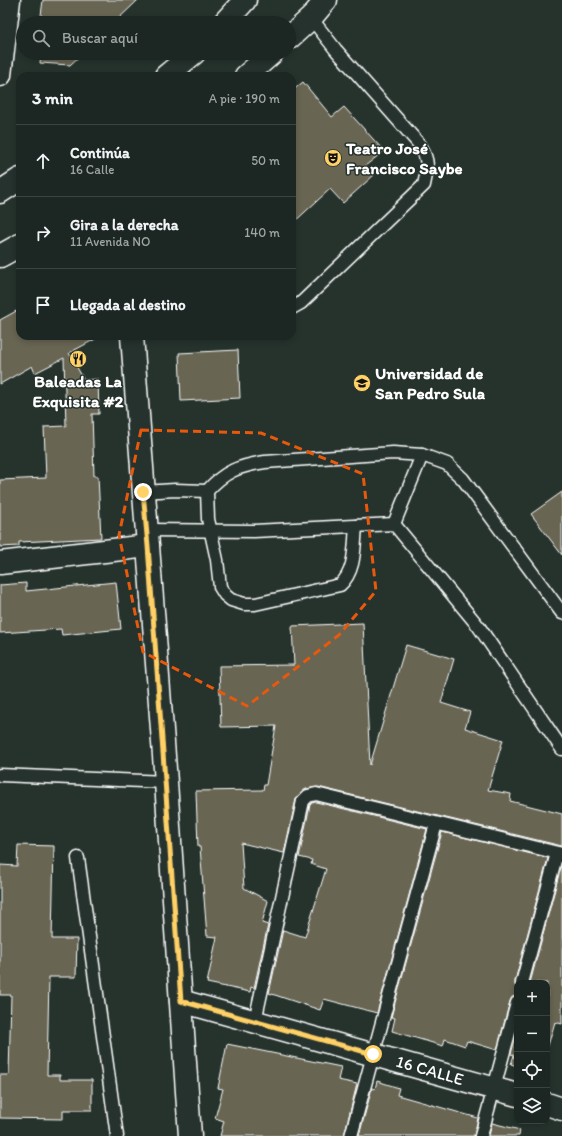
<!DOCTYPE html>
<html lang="es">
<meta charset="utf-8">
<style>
:root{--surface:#1c2622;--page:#252e2a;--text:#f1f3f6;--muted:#a0a5a5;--line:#3a4340}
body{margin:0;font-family:Itim,sans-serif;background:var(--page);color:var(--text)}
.controls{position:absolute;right:12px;bottom:12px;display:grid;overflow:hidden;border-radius:8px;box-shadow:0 2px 6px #0003}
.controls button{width:36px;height:36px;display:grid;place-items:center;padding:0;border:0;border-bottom:1px solid var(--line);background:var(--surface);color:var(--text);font:20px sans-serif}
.stop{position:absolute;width:12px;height:12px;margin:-9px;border:3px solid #ffd166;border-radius:50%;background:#fff}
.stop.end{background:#ffd166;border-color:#fff;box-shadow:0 1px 4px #0008}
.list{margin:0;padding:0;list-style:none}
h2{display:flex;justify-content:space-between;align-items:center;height:52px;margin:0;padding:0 16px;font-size:17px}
h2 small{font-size:13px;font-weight:400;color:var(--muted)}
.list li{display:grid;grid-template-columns:26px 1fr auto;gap:12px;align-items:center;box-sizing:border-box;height:72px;padding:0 16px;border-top:1px solid var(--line)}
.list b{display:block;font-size:15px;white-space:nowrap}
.list p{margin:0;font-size:13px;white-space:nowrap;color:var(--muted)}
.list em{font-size:13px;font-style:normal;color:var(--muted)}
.icon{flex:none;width:22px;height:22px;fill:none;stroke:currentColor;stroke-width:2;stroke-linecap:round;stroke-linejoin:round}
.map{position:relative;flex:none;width:562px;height:1136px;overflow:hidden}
.search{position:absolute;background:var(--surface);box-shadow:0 2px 6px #0003;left:16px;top:16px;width:280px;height:44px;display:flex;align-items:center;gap:10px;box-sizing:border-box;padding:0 14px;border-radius:22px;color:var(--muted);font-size:15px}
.panel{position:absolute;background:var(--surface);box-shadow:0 2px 6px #0003;left:16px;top:72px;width:280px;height:268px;border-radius:12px}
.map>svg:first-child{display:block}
.building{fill:#686552;stroke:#fff}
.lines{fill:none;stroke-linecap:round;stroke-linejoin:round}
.service-casing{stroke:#fff;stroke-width:15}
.minor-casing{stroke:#fff;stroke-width:25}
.tertiary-casing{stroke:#fff;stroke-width:25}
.trunk-casing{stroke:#fff;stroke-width:25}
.service{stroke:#26332d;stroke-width:12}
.minor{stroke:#26332d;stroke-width:22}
.tertiary{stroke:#26332d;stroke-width:22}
.trunk{stroke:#26332d;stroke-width:22}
.route{stroke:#ffd166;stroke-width:5}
.marked{fill:none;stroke:#e8590c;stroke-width:3;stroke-dasharray:8 5;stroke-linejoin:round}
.labels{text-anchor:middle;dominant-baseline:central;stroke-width:3;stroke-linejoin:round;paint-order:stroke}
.poi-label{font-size:17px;font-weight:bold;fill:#fff;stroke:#26332d;text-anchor:start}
.street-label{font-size:17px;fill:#fff;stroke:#26332d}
</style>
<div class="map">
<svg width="562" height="1136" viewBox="0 0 562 1136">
<rect width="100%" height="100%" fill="#26332d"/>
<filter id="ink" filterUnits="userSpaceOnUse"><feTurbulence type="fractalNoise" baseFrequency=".025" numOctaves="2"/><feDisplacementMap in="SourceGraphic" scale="8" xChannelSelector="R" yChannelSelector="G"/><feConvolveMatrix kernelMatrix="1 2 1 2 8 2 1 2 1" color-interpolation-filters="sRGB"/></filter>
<g filter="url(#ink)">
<g class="building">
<polygon points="43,0 138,0 114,23 40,23"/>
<polygon points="41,53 83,53 70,65 40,63"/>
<polygon points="303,82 332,117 344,107 384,151 365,166 374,175 343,203 330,189 292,224 292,91"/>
<polygon points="20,309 20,336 101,336 69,353 84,380 98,379 99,414 92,414 94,476 98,476 101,538 19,542 19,546 0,547 0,480 46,478 44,427 66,426 64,358 35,373 32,366 0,384 0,320"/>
<polygon points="238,350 240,398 181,401 179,353"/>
<polygon points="562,492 562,555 531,514"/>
<polygon points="116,582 121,629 62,635 61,629 0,633 0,585 26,583 26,591"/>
<polygon points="363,623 370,765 406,645 454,659 441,703 470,712 465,728 503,740 488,790 511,794 510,801 562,814 562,846 318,787 306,789 298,796 296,799 284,853 241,843 244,888 268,901 262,923 268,925 254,988 251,987 250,992 207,983 217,937 207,936 200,847 198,847 196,791 263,790 264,785 266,785 276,726 221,727 219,666 294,665 292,626"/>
<polygon points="316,802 427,829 377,1013 324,999 320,1010 269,993 283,930 305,937 326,869 311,864 312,860 299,857 310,805 312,803"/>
<polygon points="442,832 548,858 515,981 515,985 517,989 517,996 512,997 510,1001 497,1050 467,1041 465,1046 445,1039 443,1046 392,1031 395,1018 391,1017"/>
<polygon points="18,845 54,846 52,939 77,939 76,977 49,977 47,1075 60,1075 60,1080 92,1080 92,1110 63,1110 63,1119 0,1118 0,1075 9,1075 11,995 0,995 0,865 17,866"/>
<polygon points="562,863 562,1024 555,1022 547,1049 547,983 530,983"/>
<polygon points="517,1032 517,1066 511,1064 514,1055 511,1054"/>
<polygon points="227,1044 341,1067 338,1080 357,1084 344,1136 220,1136 224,1121 215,1118 223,1089 218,1088"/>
<polygon points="377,1081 399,1088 397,1095 478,1118 474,1136 359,1136 372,1088 375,1089"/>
<polygon points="492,1123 520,1130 519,1136 489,1136"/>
</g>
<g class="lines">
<defs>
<g id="service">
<path d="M292,308l9,-5 123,-118c4,-18 5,-24 -4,-40l-84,-95 -25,-32"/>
<polyline points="143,492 175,490 207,491"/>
<polyline points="394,524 479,627 562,749"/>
<polyline points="394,524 422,455"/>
<path d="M356,526c-2,20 0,45 -16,59l-85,19h-11l-13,-4 -6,-5 -5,-8 -3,-27 -9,-41 -1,-28c18,-20 32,-25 58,-29l128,-9 29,2 25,9 16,15 99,134"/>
<polyline points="147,530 254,531 394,524"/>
<polyline points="0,775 166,782"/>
<polyline points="78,858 117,1136"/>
<polyline points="522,983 557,853"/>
<polyline points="255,1021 303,801 308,796 316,794 562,854"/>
<polyline points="351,1136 436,824"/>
<polyline points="481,1136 517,1003"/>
</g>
<g id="minor">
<polyline points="0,563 148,546"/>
<polyline points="181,1001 517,1095"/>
<polyline points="547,1104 562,1109"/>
</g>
<g id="tertiary">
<polyline points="0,75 9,0"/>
<polyline points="132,336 166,782 190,1136"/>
</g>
<g id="trunk">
<polyline points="224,23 245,0"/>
<polyline points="289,38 311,18 326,0"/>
<polyline points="166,76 194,53"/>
<polyline points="246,76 272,53"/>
<polyline points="0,192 20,179"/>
<polyline points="0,256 20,245"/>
</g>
</defs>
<use href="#service" class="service-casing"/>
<use href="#minor" class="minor-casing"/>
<use href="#tertiary" class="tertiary-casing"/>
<use href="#trunk" class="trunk-casing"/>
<use href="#service" class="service"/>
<use href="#minor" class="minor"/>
<use href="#tertiary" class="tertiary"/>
<use href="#trunk" class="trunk"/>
</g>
</g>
<g class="lines" filter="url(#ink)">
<polyline class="route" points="143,492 148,546 181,1001 373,1054"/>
</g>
<path class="marked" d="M141,430l120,3 102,41 13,117 -37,44 -92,71 -104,-54 -24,-117z"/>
<defs>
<symbol id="theatre-disc" viewBox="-11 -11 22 22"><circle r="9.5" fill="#ffd166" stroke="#26332d"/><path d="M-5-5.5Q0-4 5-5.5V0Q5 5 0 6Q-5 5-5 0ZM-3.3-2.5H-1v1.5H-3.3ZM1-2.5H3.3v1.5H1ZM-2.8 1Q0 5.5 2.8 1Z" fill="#111"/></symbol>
<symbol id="restaurant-disc" viewBox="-11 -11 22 22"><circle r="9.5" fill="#ffd166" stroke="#26332d"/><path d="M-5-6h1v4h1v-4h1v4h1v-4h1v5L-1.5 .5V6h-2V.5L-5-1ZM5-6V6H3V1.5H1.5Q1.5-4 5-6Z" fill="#111"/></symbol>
<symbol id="university-disc" viewBox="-11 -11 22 22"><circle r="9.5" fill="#ffd166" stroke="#26332d"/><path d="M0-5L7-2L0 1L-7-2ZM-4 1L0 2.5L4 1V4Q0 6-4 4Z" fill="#111"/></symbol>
</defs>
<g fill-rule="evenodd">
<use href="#theatre-disc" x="323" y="148" width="20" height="20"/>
<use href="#restaurant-disc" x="68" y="349" width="20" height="20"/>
<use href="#university-disc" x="352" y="373" width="20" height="20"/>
</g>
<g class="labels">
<g class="poi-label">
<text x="346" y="148">Teatro José<tspan x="346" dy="20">Francisco Saybe</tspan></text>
<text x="375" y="373">Universidad de<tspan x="375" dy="20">San Pedro Sula</tspan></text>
<text x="78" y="381" text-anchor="middle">Baleadas La<tspan x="78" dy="20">Exquisita #2</tspan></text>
</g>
<g class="street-label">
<text transform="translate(430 1070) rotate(16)">16 CALLE</text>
</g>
</g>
</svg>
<div class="controls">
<button>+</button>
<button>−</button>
<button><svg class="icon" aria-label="locate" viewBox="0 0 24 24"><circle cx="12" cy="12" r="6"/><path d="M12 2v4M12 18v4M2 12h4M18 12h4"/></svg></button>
<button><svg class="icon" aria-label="layers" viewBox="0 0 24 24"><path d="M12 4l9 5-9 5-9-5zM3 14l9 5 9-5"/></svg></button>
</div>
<div class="stop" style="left:373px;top:1054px"></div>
<div class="stop end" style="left:143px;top:492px"></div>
<div class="search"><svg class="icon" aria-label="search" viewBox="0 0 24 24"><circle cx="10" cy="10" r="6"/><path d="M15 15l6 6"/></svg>Buscar aquí</div>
<section class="panel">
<h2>3 min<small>A pie · 190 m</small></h2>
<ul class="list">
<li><svg class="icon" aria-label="ahead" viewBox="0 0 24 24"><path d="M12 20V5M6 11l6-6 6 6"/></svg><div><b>Continúa</b><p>16 Calle</p></div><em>50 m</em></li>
<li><svg class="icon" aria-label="right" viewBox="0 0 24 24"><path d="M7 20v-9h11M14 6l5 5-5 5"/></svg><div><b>Gira a la derecha</b><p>11 Avenida NO</p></div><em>140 m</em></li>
<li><svg class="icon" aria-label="arrive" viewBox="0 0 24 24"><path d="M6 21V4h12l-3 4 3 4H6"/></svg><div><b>Llegada al destino</b></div></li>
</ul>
</section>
</div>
